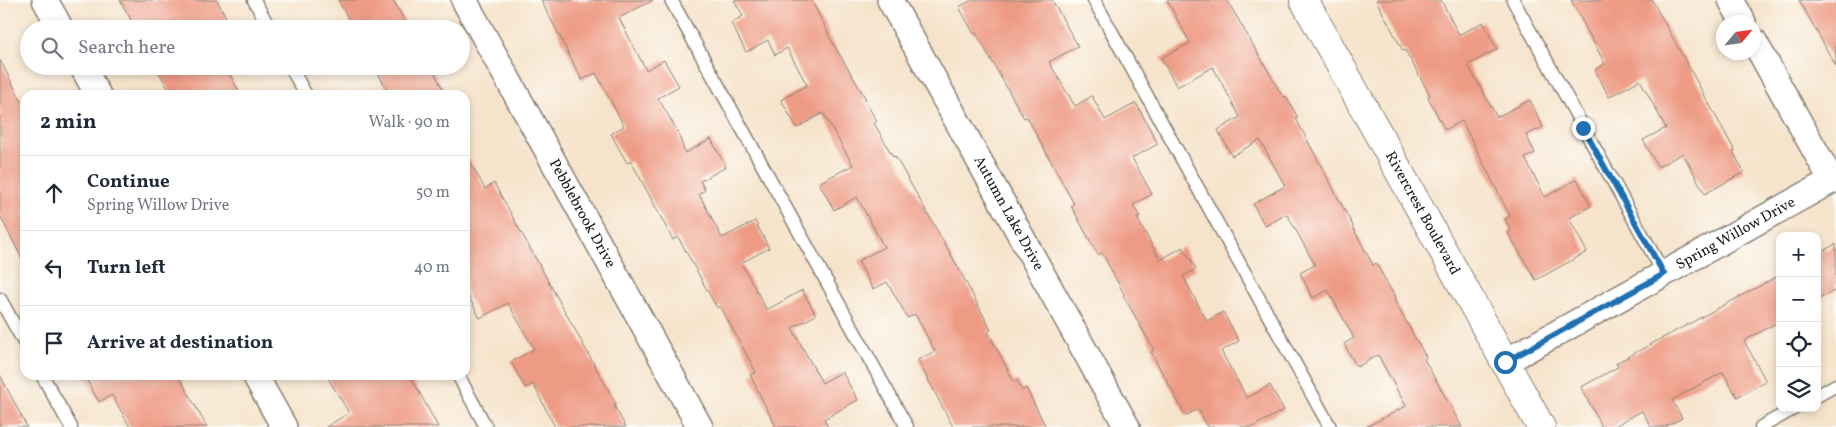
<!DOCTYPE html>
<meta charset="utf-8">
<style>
:root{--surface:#fff;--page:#f2f2f3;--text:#1f2937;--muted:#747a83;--line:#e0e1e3}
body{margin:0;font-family:Vollkorn,serif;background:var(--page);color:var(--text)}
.controls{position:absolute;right:15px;bottom:15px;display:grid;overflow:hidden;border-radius:10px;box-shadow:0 2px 8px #0003}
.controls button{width:45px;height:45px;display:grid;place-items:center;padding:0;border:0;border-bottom:1px solid var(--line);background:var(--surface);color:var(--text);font:25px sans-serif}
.compass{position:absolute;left:1716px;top:15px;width:45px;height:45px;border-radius:50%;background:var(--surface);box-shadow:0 2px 8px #0003;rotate:61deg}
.stop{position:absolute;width:15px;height:15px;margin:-11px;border:4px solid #1f6fb2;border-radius:50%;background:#fff}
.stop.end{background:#1f6fb2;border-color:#fff;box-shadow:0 1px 5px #0008}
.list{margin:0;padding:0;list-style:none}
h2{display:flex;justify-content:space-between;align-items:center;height:65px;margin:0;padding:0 20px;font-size:21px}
h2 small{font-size:16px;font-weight:400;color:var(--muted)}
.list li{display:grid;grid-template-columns:32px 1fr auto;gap:15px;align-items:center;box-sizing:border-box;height:75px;padding:0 20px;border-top:1px solid var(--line)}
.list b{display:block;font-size:19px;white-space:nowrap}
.list p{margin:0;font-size:16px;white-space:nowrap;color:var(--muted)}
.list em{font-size:16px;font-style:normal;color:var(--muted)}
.icon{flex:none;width:28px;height:28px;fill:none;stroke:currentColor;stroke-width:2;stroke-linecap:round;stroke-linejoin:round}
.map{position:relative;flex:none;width:1836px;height:427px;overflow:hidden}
.search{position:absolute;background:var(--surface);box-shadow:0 2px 8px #0003;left:20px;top:20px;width:450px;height:55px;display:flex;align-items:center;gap:12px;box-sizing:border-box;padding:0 18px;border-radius:28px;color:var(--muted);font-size:19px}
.panel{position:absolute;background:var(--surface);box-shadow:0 2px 8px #0003;left:20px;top:90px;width:450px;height:290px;border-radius:15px}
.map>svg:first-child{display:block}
.building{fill:#ee9b85}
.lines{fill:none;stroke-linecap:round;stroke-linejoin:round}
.lane-casing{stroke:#898074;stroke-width:15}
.street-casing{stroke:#898074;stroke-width:28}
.secondary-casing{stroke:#898074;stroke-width:30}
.lane{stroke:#fff;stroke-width:12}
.street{stroke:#fff;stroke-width:25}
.secondary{stroke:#fff;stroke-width:28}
.route{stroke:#1f6fb2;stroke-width:6}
.labels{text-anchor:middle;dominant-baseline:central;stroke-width:5;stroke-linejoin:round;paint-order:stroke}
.street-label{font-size:15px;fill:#1c1c1c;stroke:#fdfcf7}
</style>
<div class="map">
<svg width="1836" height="427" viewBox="0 0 1836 427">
<rect width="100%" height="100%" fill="#fdfcf7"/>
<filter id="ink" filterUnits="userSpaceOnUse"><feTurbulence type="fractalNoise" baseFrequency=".02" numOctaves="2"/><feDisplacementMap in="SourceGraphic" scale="10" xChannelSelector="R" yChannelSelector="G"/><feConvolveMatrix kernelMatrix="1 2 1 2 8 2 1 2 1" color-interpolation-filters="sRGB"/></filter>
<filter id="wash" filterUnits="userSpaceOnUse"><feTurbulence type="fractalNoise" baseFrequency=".0096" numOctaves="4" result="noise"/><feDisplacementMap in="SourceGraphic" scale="20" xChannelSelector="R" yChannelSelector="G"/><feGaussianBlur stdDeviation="1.12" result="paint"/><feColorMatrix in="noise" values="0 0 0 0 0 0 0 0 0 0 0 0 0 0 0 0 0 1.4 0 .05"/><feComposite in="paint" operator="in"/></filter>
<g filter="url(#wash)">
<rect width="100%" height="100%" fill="#f6e3cb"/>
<g id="blocks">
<g class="building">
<polygon points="120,0 217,0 229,23 218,29 136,29"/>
<polygon points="338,0 393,0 409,29 354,29"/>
<polygon points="541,0 653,0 619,18 646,70 664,60 679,86 658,98 678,132 685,153 711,139 726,167 700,181 705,190 699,194 722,238 755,221 769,248 741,263 767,310 802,290 816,315 792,328 822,383 842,372 858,400 824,419 828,427 776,427 750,375 756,372 720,306 717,308 678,237 673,240 631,161 627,163 611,134 624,126 596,73 582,80"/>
<polygon points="734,0 811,0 829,34 828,35 866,99 864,100 877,121 874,123 893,157 895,156 959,269 991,330 988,332 1014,382 1017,380 1022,390 1026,388 1046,427 953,427 918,360 935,351 915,314 908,318 887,282 873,289 858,261 884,247 857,197 834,210 819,183 853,165 823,113 797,128 781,100 807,85 787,48 775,55 768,40 746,52 731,23 743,16"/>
<polygon points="972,0 1052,0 1078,46 1049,62 1075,106 1092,96 1105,120 1136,103 1158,144 1132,158 1152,194 1133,205 1140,217 1137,218 1160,260 1183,247 1196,269 1183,276 1207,321 1223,312 1239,341 1221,351 1247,398 1270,385 1284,410 1252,427 1208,427 1198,409 1186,416 1151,352 1154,350 1123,295 1124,294 1102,253 1098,255 1071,206 1074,204 1027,117 1024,118 976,33 974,34 959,7"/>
<polygon points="1167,0 1227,0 1282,95 1284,97 1286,96 1298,118 1296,119 1353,226 1352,226 1373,265 1376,263 1396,299 1394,300 1426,357 1424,359 1462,427 1366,427 1406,406 1378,355 1357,367 1344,344 1354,338 1328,290 1313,298 1300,273 1315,265 1287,214 1265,226 1253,204 1285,186 1260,140 1232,156 1218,130 1240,117 1213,67 1177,87 1161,58 1190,43"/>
<polygon points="1376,0 1441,0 1459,35 1483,22 1497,49 1468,65 1497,117 1530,100 1543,127 1526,135 1535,153 1525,158 1545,197 1577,179 1591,206 1569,218 1587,252 1536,280 1508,233 1511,231 1505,219 1510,216 1462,121 1445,130 1428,97 1430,95 1405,50 1403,51"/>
<polygon points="1571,0 1652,0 1735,151 1733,152 1744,172 1705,194 1683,153 1658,167 1643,140 1666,128 1640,80 1609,97 1595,70 1605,64"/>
<polygon points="1799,0 1836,0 1836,66"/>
<polygon points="0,60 25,108 25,264 0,216"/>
<polygon points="156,66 225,66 241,95 171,95"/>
<polygon points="374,66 431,66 446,95 390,95"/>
<polygon points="465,152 485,189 494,183 616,404 614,406 626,427 555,427 533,384 525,388 511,362 534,349 508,303 480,318 465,290"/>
<polygon points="1836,244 1836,290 1817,300 1817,254"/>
<polygon points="1780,275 1780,321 1744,341 1766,381 1737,397 1723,372 1672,400 1682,418 1665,427 1651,427 1642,411 1613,427 1602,427 1581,387 1618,367 1616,363"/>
<polygon points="0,375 27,427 0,427"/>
<polygon points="84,375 178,375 207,427 130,427 112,395 99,402"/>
<polygon points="326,375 410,375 438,427 326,427 349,413"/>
</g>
</g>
</g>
<g filter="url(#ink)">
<use href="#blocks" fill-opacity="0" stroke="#898074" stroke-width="1"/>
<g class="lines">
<defs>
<g id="lane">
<polyline points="254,0 270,29"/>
<polyline points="671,0 907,427"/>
<polyline points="1094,0 1330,427"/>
<polyline points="1513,0 1664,274"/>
<polyline points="290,66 306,95"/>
<polyline points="0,299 25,344"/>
<polyline points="42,375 71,427"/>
<polyline points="458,375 486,427"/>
<polyline points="1817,396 1836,385"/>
<polyline points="1761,427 1795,408"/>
</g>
<g id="street">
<polyline points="45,0 61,29"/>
<path id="s1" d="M464,0l236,427"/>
<path id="s2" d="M890,0l237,427"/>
<polyline points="1731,0 1743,22"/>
<polyline points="1754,41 1832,181"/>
<polyline points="82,66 98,95"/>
<path id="s3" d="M1505,362l331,-184"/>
<polyline points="255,375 284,427"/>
</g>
<g id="secondary">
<path id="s4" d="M1304,0l237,427"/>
</g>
</defs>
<use href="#lane" class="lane-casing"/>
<use href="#street" class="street-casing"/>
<use href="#secondary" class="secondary-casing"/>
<use href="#lane" class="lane"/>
<use href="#street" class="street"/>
<use href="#secondary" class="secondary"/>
</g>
</g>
<g class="lines" filter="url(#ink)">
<polyline class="route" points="1505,362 1664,274 1583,128"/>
</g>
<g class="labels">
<g class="street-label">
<text stroke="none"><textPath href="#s1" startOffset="244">Pebblebrook Drive</textPath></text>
<text stroke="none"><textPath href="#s2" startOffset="244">Autumn Lake Drive</textPath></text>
<text stroke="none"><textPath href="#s4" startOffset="244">Rivercrest Boulevard</textPath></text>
<text stroke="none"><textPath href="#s3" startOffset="264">Spring Willow Drive</textPath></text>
</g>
</g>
</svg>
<div class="controls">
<button>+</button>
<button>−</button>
<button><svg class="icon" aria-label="locate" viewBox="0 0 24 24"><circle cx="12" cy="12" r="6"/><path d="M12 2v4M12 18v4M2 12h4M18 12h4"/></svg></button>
<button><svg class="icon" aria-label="layers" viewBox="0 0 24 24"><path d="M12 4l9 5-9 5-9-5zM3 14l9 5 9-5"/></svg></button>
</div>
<svg class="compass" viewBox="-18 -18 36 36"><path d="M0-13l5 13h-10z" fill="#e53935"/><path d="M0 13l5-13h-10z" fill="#747a83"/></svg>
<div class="stop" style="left:1505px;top:362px"></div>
<div class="stop end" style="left:1583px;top:128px"></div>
<div class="search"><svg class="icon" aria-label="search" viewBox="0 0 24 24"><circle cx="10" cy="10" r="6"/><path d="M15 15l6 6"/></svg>Search here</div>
<section class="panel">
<h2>2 min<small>Walk · 90 m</small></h2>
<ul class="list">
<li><svg class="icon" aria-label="ahead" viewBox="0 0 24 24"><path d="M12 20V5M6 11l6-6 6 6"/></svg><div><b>Continue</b><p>Spring Willow Drive</p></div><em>50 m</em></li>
<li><svg class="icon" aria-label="left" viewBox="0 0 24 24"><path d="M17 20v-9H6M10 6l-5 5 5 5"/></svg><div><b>Turn left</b></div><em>40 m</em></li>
<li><svg class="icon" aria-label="arrive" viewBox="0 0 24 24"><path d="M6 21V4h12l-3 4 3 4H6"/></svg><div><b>Arrive at destination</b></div></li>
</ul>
</section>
</div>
